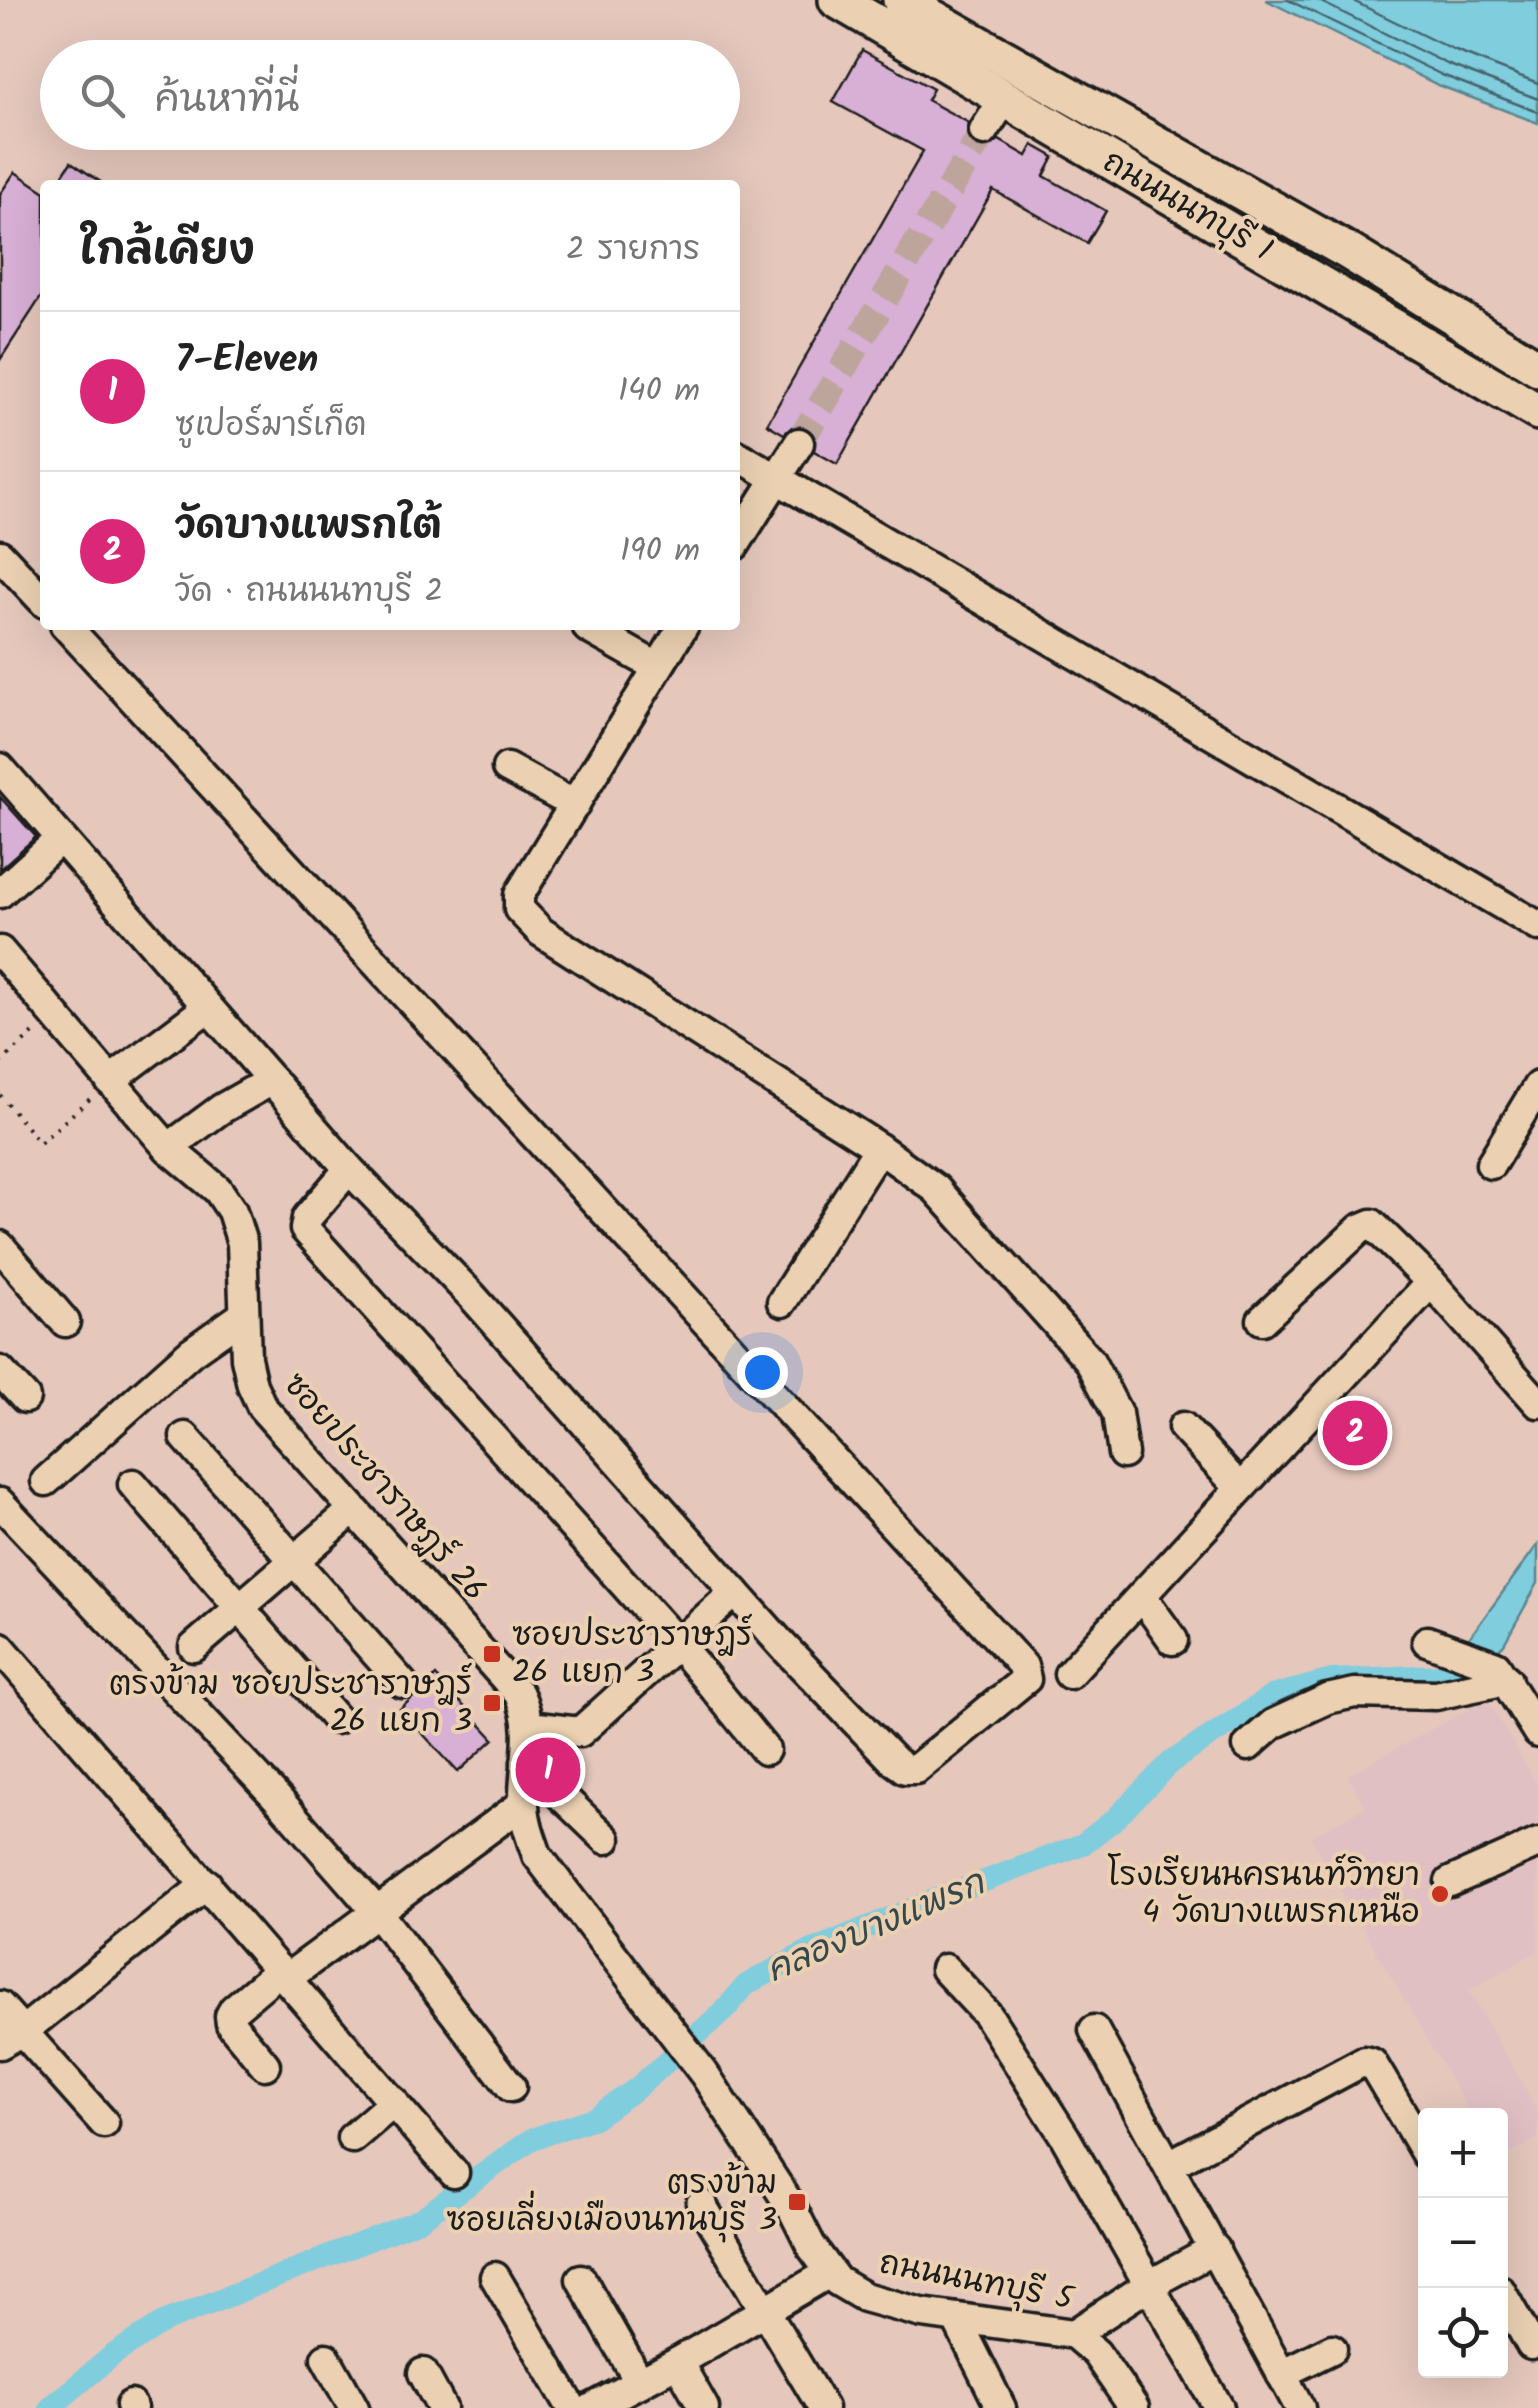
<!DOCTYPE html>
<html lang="th">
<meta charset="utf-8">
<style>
:root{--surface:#fff;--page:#f6f6f6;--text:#222;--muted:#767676;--line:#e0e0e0;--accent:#db2777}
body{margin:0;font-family:Kalam,"Playpen Sans Thai",sans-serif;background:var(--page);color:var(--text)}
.controls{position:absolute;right:30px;bottom:30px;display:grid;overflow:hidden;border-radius:10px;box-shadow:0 10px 40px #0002}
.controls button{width:90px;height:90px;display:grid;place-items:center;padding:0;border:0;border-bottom:2px solid var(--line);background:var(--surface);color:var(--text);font:50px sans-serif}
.you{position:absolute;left:762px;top:1372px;width:35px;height:35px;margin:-25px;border:8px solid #fff;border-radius:50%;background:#1a73e8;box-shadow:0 0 0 15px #1a73e833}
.badge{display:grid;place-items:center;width:65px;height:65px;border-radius:50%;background:var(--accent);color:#fff;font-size:32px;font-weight:700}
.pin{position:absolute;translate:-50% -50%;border:5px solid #fff;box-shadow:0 2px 10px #0006}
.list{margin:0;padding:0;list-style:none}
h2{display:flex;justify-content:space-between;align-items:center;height:130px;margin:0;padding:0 40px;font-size:42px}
h2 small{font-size:32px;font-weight:400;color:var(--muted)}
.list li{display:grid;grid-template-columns:65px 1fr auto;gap:30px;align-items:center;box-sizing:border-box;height:160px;padding:0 40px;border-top:2px solid var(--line)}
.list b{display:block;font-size:38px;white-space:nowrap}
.list p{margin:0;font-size:32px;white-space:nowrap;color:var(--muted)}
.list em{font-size:32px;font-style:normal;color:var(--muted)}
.icon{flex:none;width:55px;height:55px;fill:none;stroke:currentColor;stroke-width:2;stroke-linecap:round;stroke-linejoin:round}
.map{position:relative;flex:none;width:1538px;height:2408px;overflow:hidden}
.search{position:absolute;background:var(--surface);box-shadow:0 10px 40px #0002;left:40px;top:40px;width:700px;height:110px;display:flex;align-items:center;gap:25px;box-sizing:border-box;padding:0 35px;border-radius:55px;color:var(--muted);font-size:38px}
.panel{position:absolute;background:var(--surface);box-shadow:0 10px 40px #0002;left:40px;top:180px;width:700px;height:450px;border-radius:10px}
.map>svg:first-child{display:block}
.built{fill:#e1c0c4}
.water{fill:#80cdde;stroke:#588690;stroke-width:2.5}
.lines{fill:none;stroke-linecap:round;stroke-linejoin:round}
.shore{stroke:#44636a;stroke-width:2.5}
.canal{stroke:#80cdde;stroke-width:22}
.building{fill:#d8afd5;stroke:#1c1c1c;stroke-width:2.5}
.minor-tunnel{stroke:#bda59c;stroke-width:28;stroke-dasharray:28 14;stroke-linecap:butt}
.minor-casing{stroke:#1c1c1c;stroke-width:35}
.major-casing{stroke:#1c1c1c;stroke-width:42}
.path{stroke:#1c1c1c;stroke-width:4;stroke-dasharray:2.5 8;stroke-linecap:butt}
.minor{stroke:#ebd1b2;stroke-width:28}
.major{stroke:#ebd1b2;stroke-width:35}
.poi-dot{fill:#c8321e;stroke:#ebd1b2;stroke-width:4}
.labels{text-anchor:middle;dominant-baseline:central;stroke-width:8;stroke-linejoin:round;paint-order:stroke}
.street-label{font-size:32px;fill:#1c1c1c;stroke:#ebd1b2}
.poi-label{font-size:32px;fill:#1c1c1c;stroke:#ebd1b2;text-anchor:end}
.water-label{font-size:35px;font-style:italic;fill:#35484c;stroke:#ebd1b2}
</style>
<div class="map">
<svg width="1538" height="2408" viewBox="0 0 1538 2408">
<rect width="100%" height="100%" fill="#e5c7bc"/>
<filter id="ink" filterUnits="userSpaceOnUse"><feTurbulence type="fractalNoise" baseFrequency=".01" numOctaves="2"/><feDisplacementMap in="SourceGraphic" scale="20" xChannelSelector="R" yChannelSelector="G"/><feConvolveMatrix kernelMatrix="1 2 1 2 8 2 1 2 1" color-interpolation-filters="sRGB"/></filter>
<g filter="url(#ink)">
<polygon class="built" points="1487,1699 1538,1786 1538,1951 1469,1991 1538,2111 1538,2138 1501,2159 1500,2116 1471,2115 1310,1837 1365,1807 1348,1775"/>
<g class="water">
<polygon points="1266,0 1538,0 1538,123 1438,85"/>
<polygon points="1538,1544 1538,1583 1504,1644 1490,1658 1464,1645"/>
</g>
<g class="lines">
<g class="shore">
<polyline points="1288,0 1442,75 1538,112"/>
<polyline points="1317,0 1447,64 1538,99"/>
<polyline points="1351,0 1453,50 1538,83"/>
</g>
<polyline class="canal" points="50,2408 113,2355 166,2321 419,2220 532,2139 594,2118 637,2088 724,2011 746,1985 803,1954 921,1905 1083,1844 1115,1819 1171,1762 1272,1696 1332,1680 1441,1675 1460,1668 1477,1646"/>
</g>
<g class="building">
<polygon points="862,50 933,89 927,100 969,123 968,138 974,145 984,148 999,140 1027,156 1033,145 1054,157 1044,176 1106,211 1087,243 993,190 837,464 814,451 815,436 807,428 792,427 784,434 767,424 923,151 833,102"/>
<polygon points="71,162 105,185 56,185"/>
<polygon points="15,172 45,192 45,291 0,360 0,194"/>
<polygon points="0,797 36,837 0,869"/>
<polygon points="436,1676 494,1739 458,1772 400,1709"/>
</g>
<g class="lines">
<polyline class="minor-tunnel" points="799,443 984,131"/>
<defs>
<g id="minor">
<polyline points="984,131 1004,99"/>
<polyline points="735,454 1538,926"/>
<polyline points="735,545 799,443"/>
<polyline points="0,555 45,603"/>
<polyline points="684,625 519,895 519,909 541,932 879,1148 936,1189 1090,1361 1117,1413 1123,1454"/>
<polyline points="588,628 657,667"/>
<polyline points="0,768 349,1169 471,1295 783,1646 894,1761 905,1769 916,1769 1026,1679 1023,1666 65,625"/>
<polyline points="507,768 575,805"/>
<polyline points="0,893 60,839"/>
<path d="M0,951l168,197 50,42 14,21 10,32 4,115 6,27 10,22 257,287c17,36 4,71 5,108 0,19 7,36 13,53l168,220 87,133 19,38 26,35 27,16 58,16 152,21 22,19 38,55"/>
<polyline points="110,1081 207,1008"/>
<polyline points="168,1148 221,1109 272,1080"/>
<polyline points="1491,1164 1538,1086"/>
<polyline points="349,1169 307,1218 305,1229 678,1644 765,1750"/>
<polyline points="0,1246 65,1322"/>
<polyline points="782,1302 879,1148"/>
<polyline points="1262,1320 1360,1229 1372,1224 1431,1282 1538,1403"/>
<polyline points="0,1371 25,1398"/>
<polyline points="1183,1427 1239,1487"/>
<polyline points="185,1437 402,1683"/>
<polyline points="46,1481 191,1352 242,1316"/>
<polyline points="133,1484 336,1719"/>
<polyline points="0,1503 277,1798 377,1912 511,2087"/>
<polyline points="1142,1597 1173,1640"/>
<polyline points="1427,1641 1496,1666 1538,1733"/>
<polyline points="0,1647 454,2173"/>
<polyline points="194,1647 353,1510"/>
<polyline points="1069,1674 1431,1282"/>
<polyline points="529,1726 580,1732 735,1592"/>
<polyline points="1248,1746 1273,1724 1327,1699 1355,1693 1436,1695 1507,1680"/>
<polyline points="526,1762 606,1839"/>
<polyline points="1450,1882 1538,1843"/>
<polyline points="945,1969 987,2014 1065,2137 1219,2408"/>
<polyline points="287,1978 524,1803"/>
<polyline points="0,2006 104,2123"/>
<polyline points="1094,2030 1300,2408"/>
<polyline points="0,2044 23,2031 207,1884"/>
<polyline points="265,2065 231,2024 230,2016 234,2009 280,1970"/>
<polyline points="352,2138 394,2102"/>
<polyline points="1169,2165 1364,2061 1372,2063 1426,2154"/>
<polyline points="701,2204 823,2408"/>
<polyline points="495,2277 572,2408"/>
<polyline points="581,2279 640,2383"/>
<polyline points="1500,2290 1531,2345"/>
<polyline points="956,2318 1001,2408"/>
<polyline points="1074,2334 1149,2285 1215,2249"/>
<polyline points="326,2358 354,2408"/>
<polyline points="678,2362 704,2408"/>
<polyline points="423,2373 442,2408"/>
<polyline points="1281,2374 1332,2349"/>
<polyline points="131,2405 132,2408"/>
<polyline points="592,2408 678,2362 829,2273"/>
</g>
<g id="major">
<polyline points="837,0 1538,412"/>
<polyline points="901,0 1349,252 1538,368"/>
</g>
</defs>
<use href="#minor" class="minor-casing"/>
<use href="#major" class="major-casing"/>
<g class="path">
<polyline points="0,1063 38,1029"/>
<polyline points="0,1095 40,1143 91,1098"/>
</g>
<use href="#minor" class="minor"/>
<use href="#major" class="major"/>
</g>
</g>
<g class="poi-dot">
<rect x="482" y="1644" width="20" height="20" rx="5"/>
<rect x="482" y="1693" width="20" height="20" rx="5"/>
<circle cx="1440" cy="1894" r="10"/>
<rect x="787" y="2192" width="20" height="20" rx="5"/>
</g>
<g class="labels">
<g class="street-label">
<text transform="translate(1187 207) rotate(30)">ถนนนนทบุรี 1</text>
<text transform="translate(384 1488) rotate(49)">ซอยประชาราษฎร์ 26</text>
<text transform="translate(976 2282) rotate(11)">ถนนนนทบุรี 5</text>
</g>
<g class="poi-label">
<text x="512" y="1636" text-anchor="start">ซอยประชาราษฎร์<tspan x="512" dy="37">26 แยก 3</tspan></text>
<text x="472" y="1685">ตรงข้าม ซอยประชาราษฎร์<tspan x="472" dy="37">26 แยก 3</tspan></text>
<text x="1420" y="1876">โรงเรียนนครนนท์วิทยา<tspan x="1420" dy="37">4 วัดบางแพรกเหนือ</tspan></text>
<text x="777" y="2184">ตรงข้าม<tspan x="777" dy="37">ซอยเลี่ยงเมืองนทนบุรี 3</tspan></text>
</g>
<g class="water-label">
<text transform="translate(876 1928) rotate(-23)">คลองบางแพรก</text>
</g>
</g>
</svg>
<div class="controls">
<button>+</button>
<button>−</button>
<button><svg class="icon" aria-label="locate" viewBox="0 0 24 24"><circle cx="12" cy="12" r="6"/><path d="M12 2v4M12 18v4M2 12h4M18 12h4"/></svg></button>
</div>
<div class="you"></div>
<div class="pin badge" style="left:548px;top:1770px">1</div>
<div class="pin badge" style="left:1355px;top:1433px">2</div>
<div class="search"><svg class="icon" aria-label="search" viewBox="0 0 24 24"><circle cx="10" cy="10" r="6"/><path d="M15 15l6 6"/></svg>ค้นหาที่นี่</div>
<section class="panel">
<h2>ใกล้เคียง<small>2 รายการ</small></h2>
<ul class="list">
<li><span class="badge">1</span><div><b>7-Eleven</b><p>ซูเปอร์มาร์เก็ต</p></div><em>140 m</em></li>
<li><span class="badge">2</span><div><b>วัดบางแพรกใต้</b><p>วัด · ถนนนนทบุรี 2</p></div><em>190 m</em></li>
</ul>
</section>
</div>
